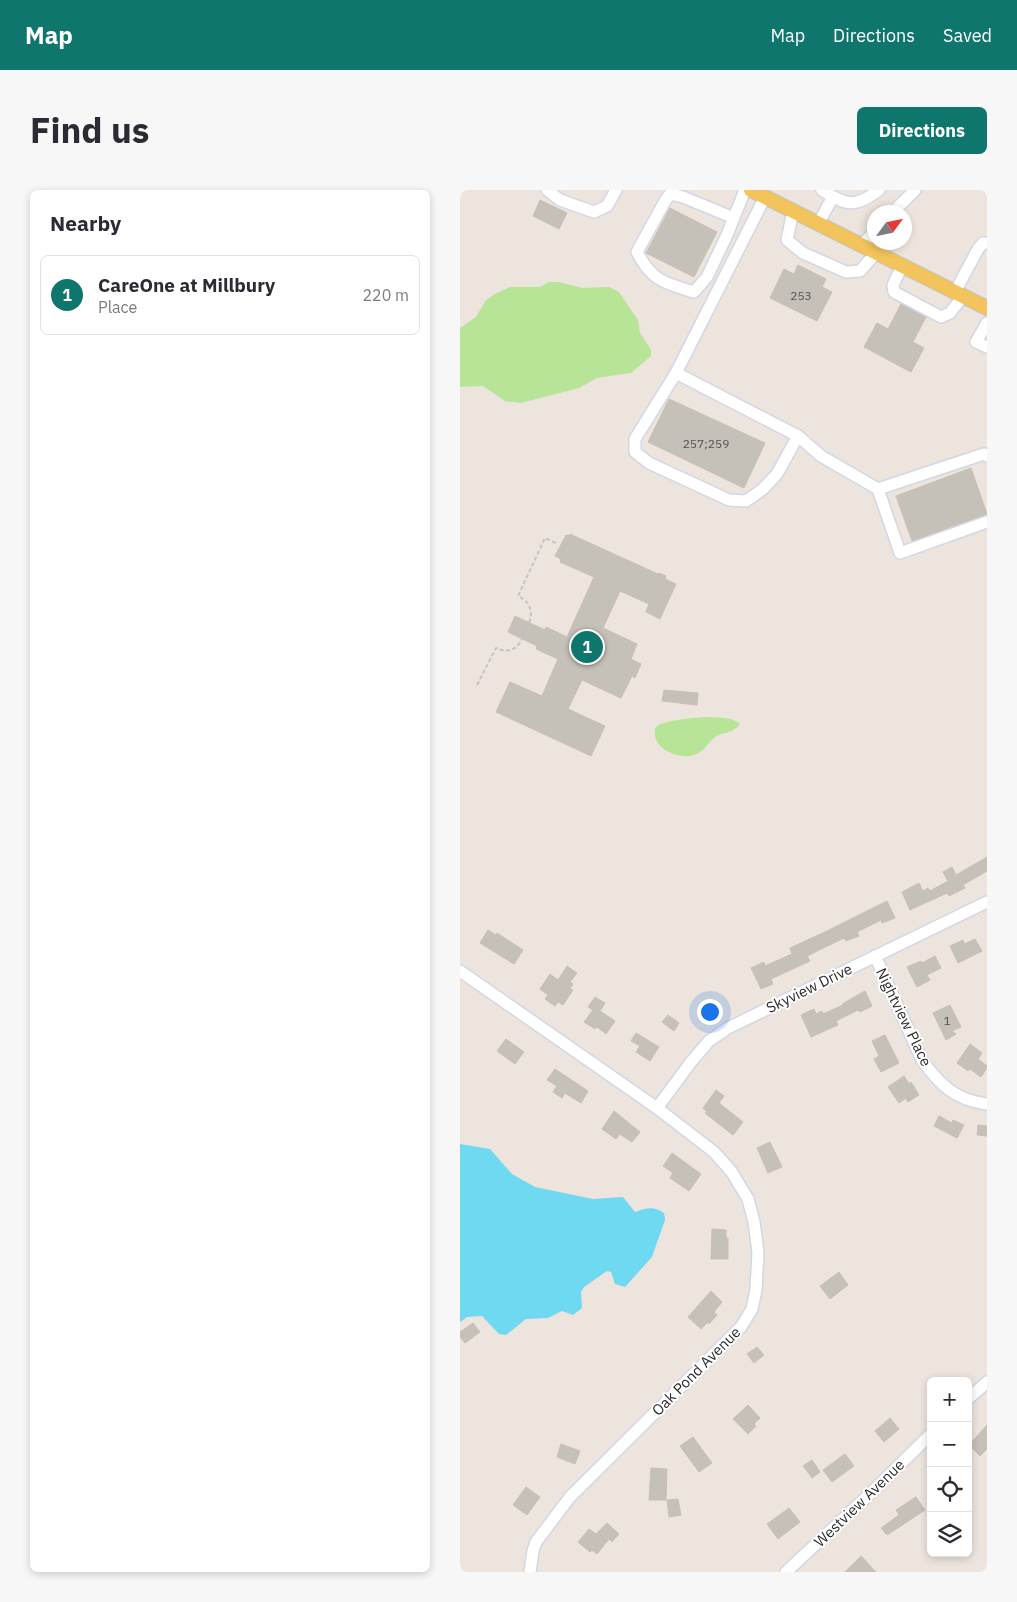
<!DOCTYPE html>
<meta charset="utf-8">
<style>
:root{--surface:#fff;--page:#f7f7f7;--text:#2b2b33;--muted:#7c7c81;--line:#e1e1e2;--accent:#0f766e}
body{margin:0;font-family:"IBM Plex Sans",sans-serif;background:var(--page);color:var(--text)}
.controls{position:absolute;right:15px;bottom:15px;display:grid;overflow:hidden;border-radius:8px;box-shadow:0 2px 8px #0003}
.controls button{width:45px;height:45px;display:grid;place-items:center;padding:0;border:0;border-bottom:1px solid var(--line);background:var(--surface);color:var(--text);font:25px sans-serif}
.compass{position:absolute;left:407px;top:15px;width:45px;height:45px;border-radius:50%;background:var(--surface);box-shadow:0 2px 8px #0003;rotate:57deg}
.you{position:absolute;left:249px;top:821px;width:18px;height:18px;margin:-12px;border:4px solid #fff;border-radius:50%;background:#1a73e8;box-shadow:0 0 0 8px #1a73e833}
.badge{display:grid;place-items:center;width:32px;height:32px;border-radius:50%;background:var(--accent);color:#fff;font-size:16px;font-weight:700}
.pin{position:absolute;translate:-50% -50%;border:2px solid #fff;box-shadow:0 1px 5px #0006}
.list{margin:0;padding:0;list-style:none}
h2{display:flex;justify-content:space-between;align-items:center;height:65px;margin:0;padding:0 20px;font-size:21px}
h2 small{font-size:16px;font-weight:400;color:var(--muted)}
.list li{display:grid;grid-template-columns:32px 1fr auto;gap:15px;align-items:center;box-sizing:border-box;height:80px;margin:0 10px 10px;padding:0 10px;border:1px solid var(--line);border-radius:8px}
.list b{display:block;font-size:19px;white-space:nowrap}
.list p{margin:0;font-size:16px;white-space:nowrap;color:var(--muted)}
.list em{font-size:16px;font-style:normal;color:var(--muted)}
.icon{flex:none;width:28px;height:28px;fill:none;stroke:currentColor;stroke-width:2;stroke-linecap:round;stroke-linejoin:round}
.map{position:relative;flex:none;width:527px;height:1382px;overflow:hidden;border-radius:8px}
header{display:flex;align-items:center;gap:30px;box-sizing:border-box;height:70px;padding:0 25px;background:var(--accent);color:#fff}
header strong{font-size:24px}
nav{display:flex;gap:28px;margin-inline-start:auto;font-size:18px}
.intro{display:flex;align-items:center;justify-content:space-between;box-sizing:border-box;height:120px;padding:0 30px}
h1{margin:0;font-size:35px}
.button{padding:12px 22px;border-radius:8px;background:var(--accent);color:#fff;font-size:18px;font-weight:700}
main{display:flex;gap:30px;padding:0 30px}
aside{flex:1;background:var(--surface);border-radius:8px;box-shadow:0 2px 8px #0003}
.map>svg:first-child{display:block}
.green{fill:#b8e498}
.water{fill:#6ed9f0}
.building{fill:#c5c0b8;stroke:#c8c0b6}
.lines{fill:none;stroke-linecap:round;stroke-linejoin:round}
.minor-casing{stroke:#d2d7e4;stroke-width:14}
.major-casing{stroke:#c4c4c4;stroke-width:16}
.path{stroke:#c4c4c4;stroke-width:2;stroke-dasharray:4 2.5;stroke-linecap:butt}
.minor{stroke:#fff;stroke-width:11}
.major{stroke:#f3c35c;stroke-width:14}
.labels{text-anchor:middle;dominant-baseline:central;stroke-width:4;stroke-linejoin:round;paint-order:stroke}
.number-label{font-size:12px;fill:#52504e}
.street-label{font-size:15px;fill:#2b2b2b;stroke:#fff}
</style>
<header>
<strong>Map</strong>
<nav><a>Map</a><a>Directions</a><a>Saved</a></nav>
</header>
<div class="intro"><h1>Find us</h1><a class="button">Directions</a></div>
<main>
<aside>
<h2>Nearby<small></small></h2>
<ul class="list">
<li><span class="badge">1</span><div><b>CareOne at Millbury</b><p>Place</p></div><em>220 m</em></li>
</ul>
</aside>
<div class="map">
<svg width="527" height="1382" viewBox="0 0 527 1382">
<rect width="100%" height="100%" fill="#ede4dd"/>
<g class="green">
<polygon points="89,92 98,92 123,98 149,97 159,102 178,130 180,143 191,160 191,166 171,183 137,188 119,198 61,213 45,211 23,196 0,197 0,138 16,127 26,110 35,104 50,97 80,97"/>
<path d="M245,527c11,1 27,-1 35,7 -10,12 -18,7 -26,14 -9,8 -10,15 -24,18 -13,2 -35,-7 -35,-22 0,-3 -1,-5 1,-7 7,-7 38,-9 49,-10z"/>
</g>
<path class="water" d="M0,954l30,5 22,25 23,13 58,12 30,-2 12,15c12,-4 18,-6 29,1l1,7 -13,37 -27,30 -10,-3 -4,-12 -4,-1 -23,16 -3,5 1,16 -9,7 -11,-4 -14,7 -22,1 -20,16 -7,-1 -17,-18 -15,1 -7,5z"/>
<g class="building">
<polygon points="80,10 107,23 99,39 73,26"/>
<polygon points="210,18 257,42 234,87 186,63"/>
<polygon points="338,75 366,89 362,97 372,102 357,131 310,108 324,79 334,84"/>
<polygon points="441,114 466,127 453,152 464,158 451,182 404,157 417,133 428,139"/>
<polygon points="209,209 305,253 284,298 188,252"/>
<polygon points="511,278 527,324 452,351 436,306"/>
<polygon points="110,344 198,384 199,383 206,386 205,389 216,394 200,429 186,422 189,414 160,401 143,438 177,454 171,469 181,474 175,488 172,486 161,508 122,490 108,519 145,536 131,566 36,522 50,492 82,506 98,469 76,459 77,456 48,442 55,426 85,440 86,437 107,447 134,387 100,372 101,369 95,366 106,345 109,346"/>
<polygon points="204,500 238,503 237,515 202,511"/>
<polygon points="527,667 527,681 503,695 505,698 489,706 487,703 450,720 442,702 459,693 463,701 468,698 470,701 488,691 483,682 492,677 496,685"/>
<polygon points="427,711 435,728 422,733 421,730 397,742 399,746 386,751 384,748 347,766 350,771 311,789 313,794 301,799 291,778 304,772 305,776 332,764 330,758 367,741"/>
<polygon points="28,740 36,745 37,743 63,760 54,774 20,753"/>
<polygon points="515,749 522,761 498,773 490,756 503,750 504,754"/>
<polygon points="475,766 481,778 467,785 470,790 457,797 447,777 461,771 462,773"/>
<polygon points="107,776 117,783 110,792 113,794 110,799 113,800 103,815 98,812 95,816 85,809 88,805 80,799 90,784 98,790"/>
<polygon points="405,801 412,816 400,822 398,820 376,831 378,835 351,847 341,825 354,819 356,824 362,821 363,824 383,815 382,814"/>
<polygon points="135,807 145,813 140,821 155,831 146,844 137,837 135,839 124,832 133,820 128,817"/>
<polygon points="490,815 501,837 492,841 496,844 486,850 473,823"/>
<polygon points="208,825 219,833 214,841 202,832"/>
<polygon points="176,843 199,857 190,871 176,862 180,856 171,851"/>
<polygon points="425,845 439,873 421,882 414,869 419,866 412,851"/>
<polygon points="46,849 64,862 55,874 37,861"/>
<polygon points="510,854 522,863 518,869 527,876 527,878 521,887 510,879 508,881 497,873"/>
<polygon points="95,879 128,901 121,913 105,903 102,908 93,902 97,896 87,890"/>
<polygon points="444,886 449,894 451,892 459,905 448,912 446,908 439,913 428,897"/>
<polygon points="256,900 264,906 259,913 283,932 273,945 245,923 247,922 243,918"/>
<polygon points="154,921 180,942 172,952 160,944 156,949 142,939"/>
<polygon points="479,926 492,933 493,930 504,935 497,948 474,936"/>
<polygon points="518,935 527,936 527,946 517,945"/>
<polygon points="310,952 322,977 308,983 297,958"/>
<polygon points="212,963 241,984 229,1001 210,988 213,983 203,976"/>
<polygon points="252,1039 266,1040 266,1048 268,1048 268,1069 251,1069"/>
<polygon points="379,1082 388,1095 370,1109 360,1096"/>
<polygon points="251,1101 262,1112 254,1122 257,1125 249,1134 248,1132 241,1139 228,1127"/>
<polygon points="13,1133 20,1142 5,1153 0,1147 0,1142"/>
<polygon points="297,1157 304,1165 294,1173 287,1164"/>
<polygon points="288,1215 300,1228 294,1234 296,1236 288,1244 273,1229"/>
<polygon points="430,1228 439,1239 424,1252 415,1241"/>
<polygon points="527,1235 527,1259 520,1266 509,1255"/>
<polygon points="233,1247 252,1273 239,1282 220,1256"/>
<polygon points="101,1254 120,1261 115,1274 97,1267"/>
<polygon points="385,1264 394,1276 372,1292 363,1280"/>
<polygon points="352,1270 360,1282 352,1288 343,1276"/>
<polygon points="191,1278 207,1279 206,1310 189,1310"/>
<polygon points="66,1297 80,1307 67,1325 53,1315"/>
<polygon points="456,1307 465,1320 427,1345 421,1338 439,1325 436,1320"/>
<polygon points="218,1309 221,1325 209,1327 207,1310"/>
<polygon points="329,1318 340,1332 318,1349 307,1334"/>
<polygon points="147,1333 159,1344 152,1352 149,1349 137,1364 132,1360 130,1362 118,1352 129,1339 136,1344"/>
<polygon points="401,1366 416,1382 385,1382"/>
</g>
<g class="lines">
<defs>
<g id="minor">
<polyline points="87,0 100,10 134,22 147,16 156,0"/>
<path d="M362,0c25,16 33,18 57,0"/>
<polyline points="305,7 216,183 338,246 361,266 418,299 440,363 527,332"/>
<polyline points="333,21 327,50 343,63 386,82 400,81 416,63"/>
<polyline points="433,22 455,0"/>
<path d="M274,28l-51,-21 -13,-3 -5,7 -28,51c15,29 27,31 57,40l13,-15 20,-42 18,-45"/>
<polyline points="358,34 373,7"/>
<polyline points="401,56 414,42"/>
<polyline points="442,76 433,95 434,102 481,127 490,123 503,106"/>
<polyline points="495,102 518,59 523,53 527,53"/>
<polyline points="527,133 516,152 527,157"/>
<polyline points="216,183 175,249 175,262 189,273 269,310 286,311 303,299 317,284 338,246"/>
<polyline points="418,299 524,264 527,266"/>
<path d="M415,766l47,104c18,25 33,40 65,44"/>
<polyline points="0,781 197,918 254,962 271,981 288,1009 294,1032 298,1062 296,1100 292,1119 281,1137 110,1307 76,1352 73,1361 70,1382"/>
<polyline points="197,918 231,872 249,851 268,838 527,712"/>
<polyline points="508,1209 527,1192"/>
<polyline points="326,1382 413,1301 471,1244"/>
</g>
<polyline id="major" points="291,0 527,118"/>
</defs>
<use href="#minor" class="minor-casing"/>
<use href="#major" class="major-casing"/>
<path class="path" d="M17,495l19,-37c16,7 23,-1 29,-15 7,-15 11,-28 -7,-37l27,-58 13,6"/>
<use href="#minor" class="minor"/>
<use href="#major" class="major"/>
</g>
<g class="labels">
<g class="number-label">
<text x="341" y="105">253</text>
<text x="246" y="253">257;259</text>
<text x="487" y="830">1</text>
</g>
<g class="street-label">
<text transform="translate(349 798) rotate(-26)">Skyview Drive</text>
<text transform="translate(444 827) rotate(64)">Nightview Place</text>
<text transform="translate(236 1181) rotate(-45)">Oak Pond Avenue</text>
<text transform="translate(399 1313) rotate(-44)">Westview Avenue</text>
</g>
</g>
</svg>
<div class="controls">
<button>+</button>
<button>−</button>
<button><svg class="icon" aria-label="locate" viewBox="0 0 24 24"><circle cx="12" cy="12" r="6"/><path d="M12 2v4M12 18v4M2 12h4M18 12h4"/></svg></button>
<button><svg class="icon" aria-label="layers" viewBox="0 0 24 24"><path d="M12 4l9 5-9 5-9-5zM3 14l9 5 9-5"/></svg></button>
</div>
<svg class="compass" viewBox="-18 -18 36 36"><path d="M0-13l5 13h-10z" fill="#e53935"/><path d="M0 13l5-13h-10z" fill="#7c7c81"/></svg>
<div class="you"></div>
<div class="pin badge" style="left:127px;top:457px">1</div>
</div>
</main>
